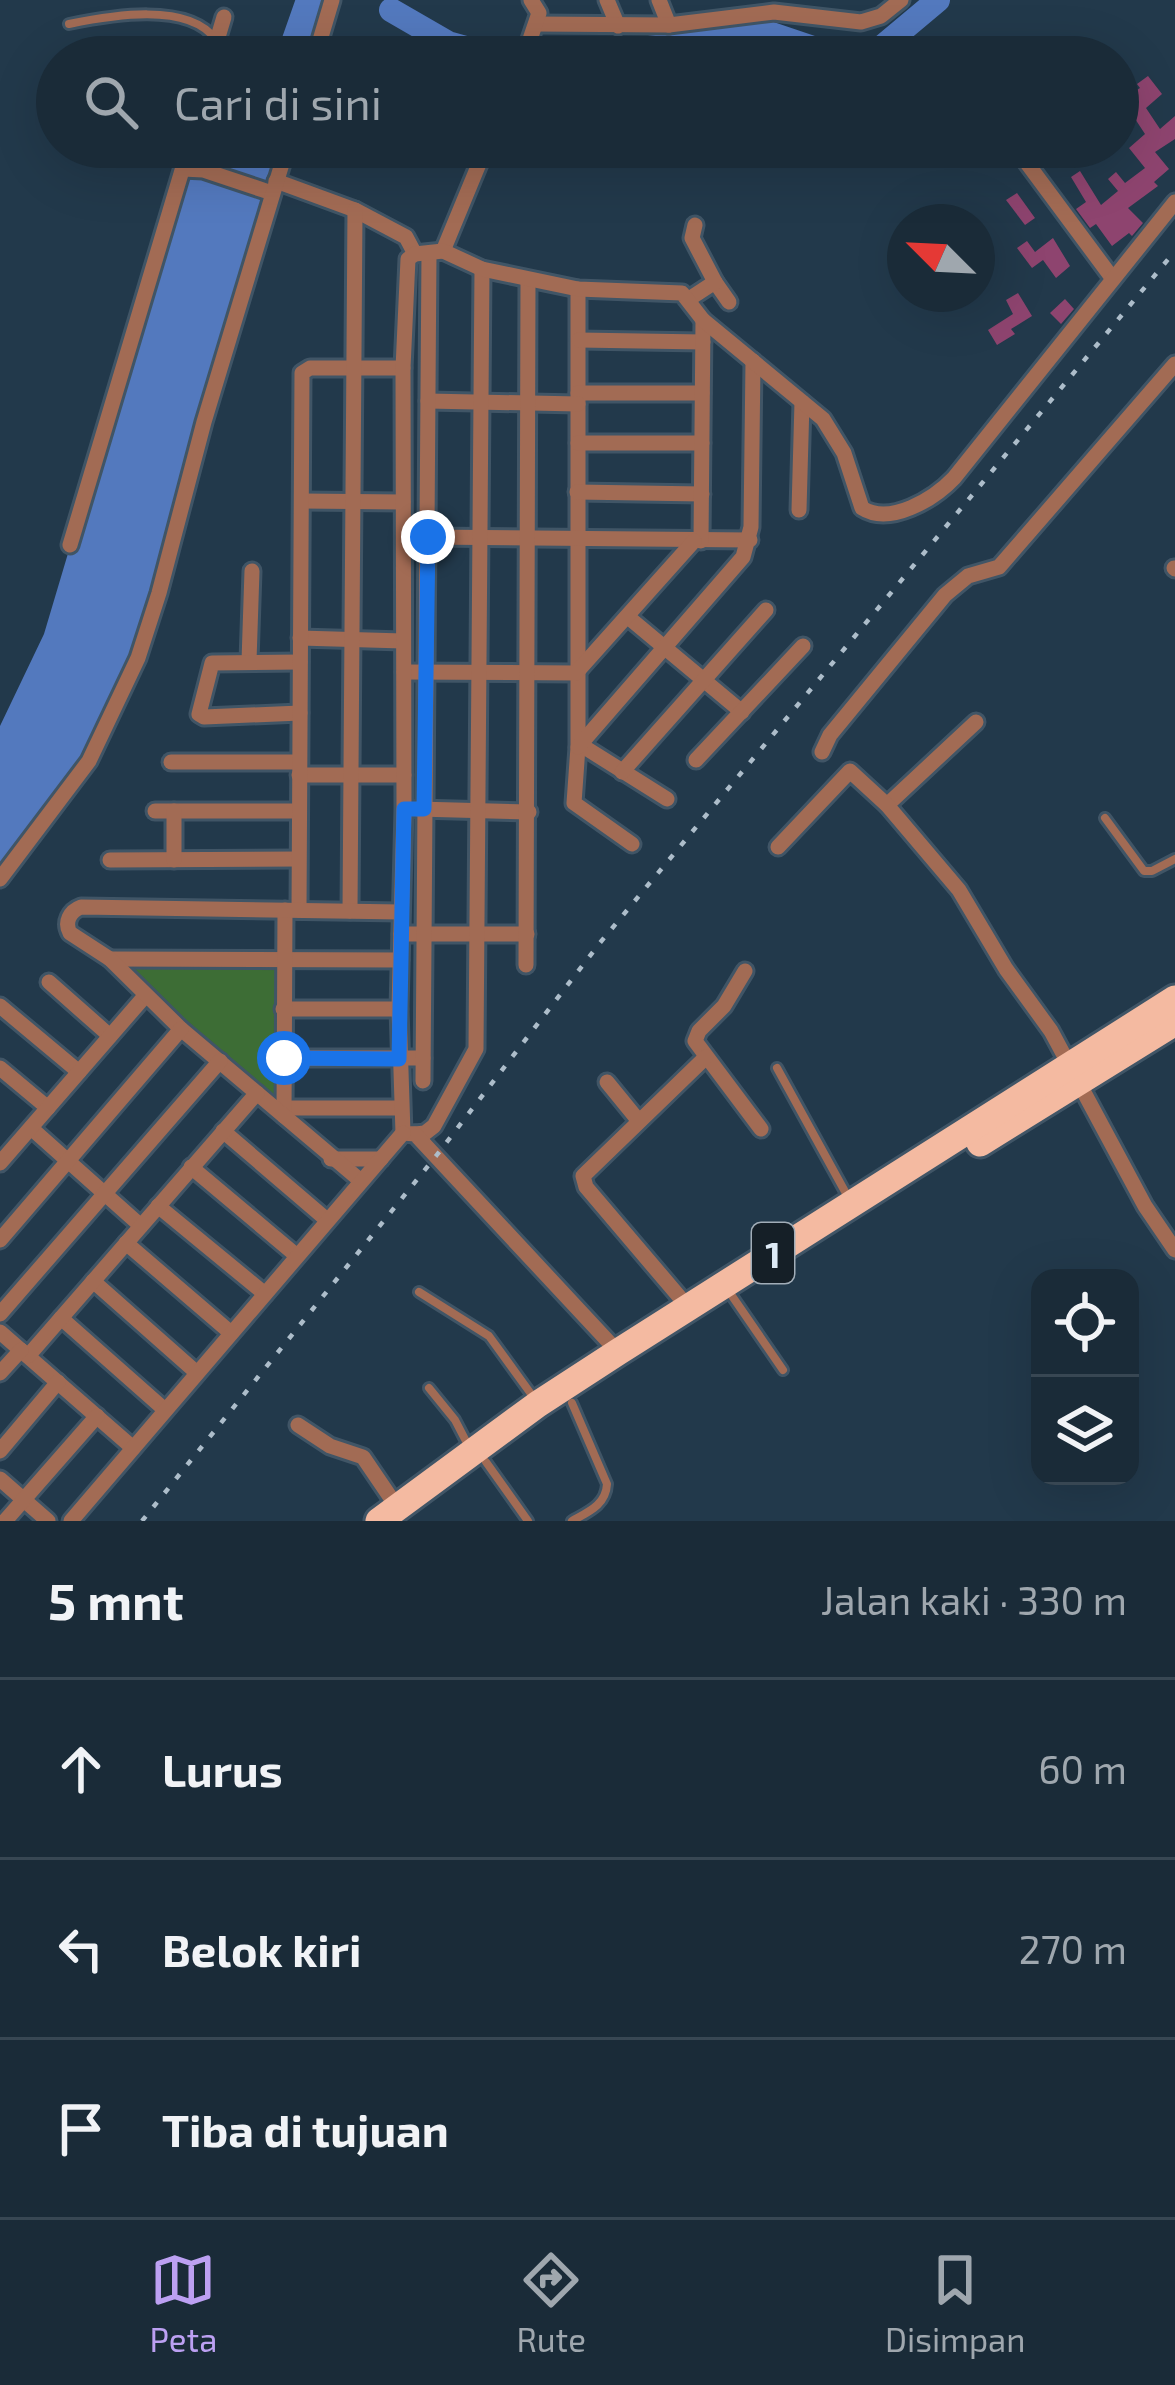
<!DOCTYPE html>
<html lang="id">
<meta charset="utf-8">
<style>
:root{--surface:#1a2b38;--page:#273743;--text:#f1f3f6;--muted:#9fa7ae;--line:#384753;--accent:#bca0f2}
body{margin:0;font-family:"Exo 2",sans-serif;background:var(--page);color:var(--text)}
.controls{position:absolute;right:36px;bottom:36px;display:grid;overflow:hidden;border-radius:24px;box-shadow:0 12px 48px #0002}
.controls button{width:108px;height:108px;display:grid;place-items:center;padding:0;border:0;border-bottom:3px solid var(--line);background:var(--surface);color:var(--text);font:60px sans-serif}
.compass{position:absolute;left:887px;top:204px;width:108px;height:108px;border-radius:50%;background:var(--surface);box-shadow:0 12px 48px #0002;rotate:294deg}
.stop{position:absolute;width:36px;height:36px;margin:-27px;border:9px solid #1a73e8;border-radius:50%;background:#fff}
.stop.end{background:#1a73e8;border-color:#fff;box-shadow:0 3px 12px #0008}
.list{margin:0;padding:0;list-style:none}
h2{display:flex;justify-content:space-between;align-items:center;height:156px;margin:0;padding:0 48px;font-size:51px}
h2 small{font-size:39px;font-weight:400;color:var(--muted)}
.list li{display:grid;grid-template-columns:78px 1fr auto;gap:36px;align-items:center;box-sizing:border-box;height:180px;padding:0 48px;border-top:3px solid var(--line)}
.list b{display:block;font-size:45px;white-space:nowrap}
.list em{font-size:39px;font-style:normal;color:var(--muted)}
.icon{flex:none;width:66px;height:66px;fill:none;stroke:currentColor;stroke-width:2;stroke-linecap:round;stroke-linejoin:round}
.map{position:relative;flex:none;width:1175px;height:1521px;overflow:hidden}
.search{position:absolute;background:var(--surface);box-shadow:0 12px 48px #0002;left:36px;right:36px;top:36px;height:132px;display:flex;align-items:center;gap:30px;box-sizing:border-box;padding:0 42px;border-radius:66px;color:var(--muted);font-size:45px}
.sheet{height:696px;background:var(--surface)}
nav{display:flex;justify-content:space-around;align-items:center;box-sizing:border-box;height:168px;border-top:3px solid var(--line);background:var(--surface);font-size:33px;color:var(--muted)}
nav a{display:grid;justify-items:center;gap:6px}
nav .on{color:var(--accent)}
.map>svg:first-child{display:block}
.green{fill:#3d6d35}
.water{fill:#5379be}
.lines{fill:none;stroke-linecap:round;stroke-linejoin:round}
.river{stroke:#5379be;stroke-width:24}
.building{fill:#8e446f}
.service-casing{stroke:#405566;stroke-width:14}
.minor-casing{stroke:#405566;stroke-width:21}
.trunk-casing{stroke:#405566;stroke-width:33}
.service{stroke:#a26b54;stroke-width:8}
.minor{stroke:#a26b54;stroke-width:15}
.trunk{stroke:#f4baa1;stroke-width:27}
.rail{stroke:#adbdca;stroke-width:4.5;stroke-dasharray:6 12;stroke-linecap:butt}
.route{stroke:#1a73e8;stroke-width:15}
.labels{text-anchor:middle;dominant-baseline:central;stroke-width:10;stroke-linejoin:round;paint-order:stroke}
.shield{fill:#151f27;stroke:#a1adb8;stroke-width:3}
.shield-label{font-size:36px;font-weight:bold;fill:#ddeaf6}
</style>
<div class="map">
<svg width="1175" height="1521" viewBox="0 0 1175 1521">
<rect width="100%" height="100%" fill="#22394b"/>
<polygon class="green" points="276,968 275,1100 119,969"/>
<g class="water">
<polygon points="308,0 335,0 317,57 288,57"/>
<polygon points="189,147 287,147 117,707 0,879 0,726 44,634"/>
</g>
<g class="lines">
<g class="river">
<polyline points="391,10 448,43 498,57"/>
<polyline points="288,57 308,0"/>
<polyline points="577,57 769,33 840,57"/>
<polyline points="870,57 938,0"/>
</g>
</g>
<g class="building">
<polygon points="1148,76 1162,94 1146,108 1160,129 1175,116 1175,139 1155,152 1169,169 1154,182 1158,186 1128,208 1143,223 1132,236 1129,233 1112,246 1096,224 1090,228 1076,209 1086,202 1071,177 1080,171 1101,205 1118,191 1108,179 1116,172 1125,183 1145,168 1129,148 1145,134 1122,99 1140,88 1137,84"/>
<polygon points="1017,193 1035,218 1025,225 1006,200"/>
<polygon points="1053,238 1070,266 1056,278 1043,260 1032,268 1017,248 1027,241 1035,252"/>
<polygon points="1018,293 1032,316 1011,329 1015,334 997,345 988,330 1013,314 1006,300"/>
<polygon points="1065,299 1074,309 1061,324 1050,313"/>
</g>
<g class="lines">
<defs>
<g id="service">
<path d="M69,24c40,-8 120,-23 147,16"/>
<polyline points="1105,818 1144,871 1152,871 1175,859"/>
<polyline points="777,1068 848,1197"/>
<polyline points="419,1292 489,1336 534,1398"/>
<polyline points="730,1293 783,1370"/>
<polyline points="429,1388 455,1420 468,1445"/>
<polyline points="486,1462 528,1521"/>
<path d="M572,1521c16,-9 34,-16 35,-37l-35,-81"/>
</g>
<g id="minor">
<polyline points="607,0 618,26"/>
<polyline points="659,0 669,25"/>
<polyline points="536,24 669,25 774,12 861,22 881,16 901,0"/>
<polyline points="212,57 224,17"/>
<polyline points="315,57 332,0"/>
<polyline points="524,57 539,13 531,0"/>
<polyline points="1024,159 1113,279"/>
<polyline points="183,169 203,170 272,193"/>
<polyline points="276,181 355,210 406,237 415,254"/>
<polyline points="443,251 486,147"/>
<polyline points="715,282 729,302"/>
<polyline points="578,289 578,747 574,803 632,844"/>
<polyline points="689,299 715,282 692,238 695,225"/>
<polyline points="579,340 703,342"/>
<polyline points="578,393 702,393"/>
<polyline points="428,401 578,404"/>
<polyline points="578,443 702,443"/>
<polyline points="577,492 702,494"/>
<polyline points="302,501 403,502"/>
<polyline points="799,510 802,402"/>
<polyline points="428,537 750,540"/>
<polyline points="701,541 703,320"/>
<polyline points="70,545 189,147"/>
<polyline points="1174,568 1175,569"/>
<polyline points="628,617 742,712"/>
<polyline points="300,638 403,641"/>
<polyline points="249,661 252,571"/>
<polyline points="300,662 212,663 199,714 204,717 300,713"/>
<polyline points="404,672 576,673 694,541"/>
<polyline points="581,745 667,799"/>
<polyline points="578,747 743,557 751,527 753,361"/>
<polyline points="822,752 830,735 945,595 968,576 999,567 1175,364"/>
<polyline points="696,760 803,646"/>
<polyline points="171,762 299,762"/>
<polyline points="622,772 766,610"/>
<polyline points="299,775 404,775"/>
<polyline points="887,805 976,722"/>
<polyline points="418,809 529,812"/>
<polyline points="155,811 299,811"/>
<polyline points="778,847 850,771 887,805 959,890 1006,969 1051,1031 1145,1206 1175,1250"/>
<polyline points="110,860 298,859"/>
<polyline points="174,860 174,811"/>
<polyline points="0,879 89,761 138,658 159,593 204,422 287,147"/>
<polyline points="299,910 302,373 310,368 403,368"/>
<polyline points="350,911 355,210"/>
<polyline points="401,934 527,934"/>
<polyline points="110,959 400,960"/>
<polyline points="526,965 528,280"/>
<polyline points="745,971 724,1006 699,1031 695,1041 761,1129"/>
<polyline points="49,982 110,1036"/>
<polyline points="0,1006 79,1072"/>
<polyline points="283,1009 399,1009"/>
<polyline points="284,1058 423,1058"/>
<polyline points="0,1068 48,1108"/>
<polyline points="423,1081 429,253"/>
<polyline points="607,1082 638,1120"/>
<polyline points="284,1108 400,1108"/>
<polyline points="284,1116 285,910"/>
<polyline points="31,1128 141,1226"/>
<polyline points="223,1131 327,1220"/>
<polyline points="415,1134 425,1133 434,1126 476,1049 482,269"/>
<polyline points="331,1159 381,1159"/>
<polyline points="0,1163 145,996"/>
<polyline points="191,1167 297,1256"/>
<path d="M361,1181l-180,-152 -71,-70 -40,-26c-6,-11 0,-22 11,-26l320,5"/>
<polyline points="158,1206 265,1294"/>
<polyline points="0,1240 181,1029"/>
<polyline points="126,1243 231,1333"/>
<polyline points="93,1281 197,1373"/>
<polyline points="688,1307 586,1187 583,1176 706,1057"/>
<polyline points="0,1314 220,1061"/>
<polyline points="61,1318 165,1410"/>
<polyline points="0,1332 133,1448"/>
<path d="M618,1352l-203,-218 -12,-1 -4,-124 5,-200 -1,-441 5,-109 7,-5 28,-3 39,18 96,20 104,4 21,27 120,99 21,34 18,55c28,18 72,-9 92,-30l221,-276"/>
<polyline points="28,1356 257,1093"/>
<polyline points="0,1373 21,1350"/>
<polyline points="298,1425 330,1446 363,1457 397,1507"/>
<polyline points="0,1451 58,1382"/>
<polyline points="0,1479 48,1521"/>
<polyline points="5,1521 97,1416"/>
<polyline points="71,1521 403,1133"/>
</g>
<g id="trunk">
<polyline points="980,1143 1175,1022"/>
<polyline points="379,1521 538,1404 618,1352 1175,999"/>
</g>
</defs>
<use href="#service" class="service-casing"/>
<use href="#minor" class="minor-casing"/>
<use href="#trunk" class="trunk-casing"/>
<use href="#service" class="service"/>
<use href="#minor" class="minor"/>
<use href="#trunk" class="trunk"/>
<polyline class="rail" points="142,1521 436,1156 599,944 1175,251"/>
</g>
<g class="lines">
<polyline class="route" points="284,1058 399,1059 404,809 424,809 428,537"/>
</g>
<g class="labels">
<rect class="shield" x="752" y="1223" width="42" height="60" rx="9"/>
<g class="shield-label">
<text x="773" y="1253">1</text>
</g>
</g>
</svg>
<div class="controls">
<button><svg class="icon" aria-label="locate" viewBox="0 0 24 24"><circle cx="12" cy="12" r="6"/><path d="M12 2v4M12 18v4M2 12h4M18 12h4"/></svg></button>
<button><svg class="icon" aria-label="layers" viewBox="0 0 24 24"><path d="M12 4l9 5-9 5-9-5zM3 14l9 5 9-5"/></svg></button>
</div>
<svg class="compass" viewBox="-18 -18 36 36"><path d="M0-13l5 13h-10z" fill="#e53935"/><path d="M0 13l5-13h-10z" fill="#9fa7ae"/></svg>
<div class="stop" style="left:284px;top:1058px"></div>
<div class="stop end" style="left:428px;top:537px"></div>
<div class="search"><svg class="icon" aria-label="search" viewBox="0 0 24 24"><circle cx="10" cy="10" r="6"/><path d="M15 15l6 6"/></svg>Cari di sini</div>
</div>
<section class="sheet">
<h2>5 mnt<small>Jalan kaki · 330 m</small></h2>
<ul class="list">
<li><svg class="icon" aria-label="ahead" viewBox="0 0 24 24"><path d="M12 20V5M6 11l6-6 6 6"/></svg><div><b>Lurus</b></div><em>60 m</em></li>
<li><svg class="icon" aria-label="left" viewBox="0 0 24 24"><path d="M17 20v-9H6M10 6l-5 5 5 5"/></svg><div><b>Belok kiri</b></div><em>270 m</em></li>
<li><svg class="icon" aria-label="arrive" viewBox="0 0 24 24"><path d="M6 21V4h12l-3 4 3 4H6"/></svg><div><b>Tiba di tujuan</b></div></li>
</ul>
</section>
<nav>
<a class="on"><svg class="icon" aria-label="map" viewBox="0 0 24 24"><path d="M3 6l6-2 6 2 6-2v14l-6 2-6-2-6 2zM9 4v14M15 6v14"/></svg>Peta</a>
<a><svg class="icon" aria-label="directions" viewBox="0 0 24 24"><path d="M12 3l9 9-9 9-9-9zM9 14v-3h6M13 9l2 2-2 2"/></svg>Rute</a>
<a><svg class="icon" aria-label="saved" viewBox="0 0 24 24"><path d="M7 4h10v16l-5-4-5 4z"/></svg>Disimpan</a>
</nav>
